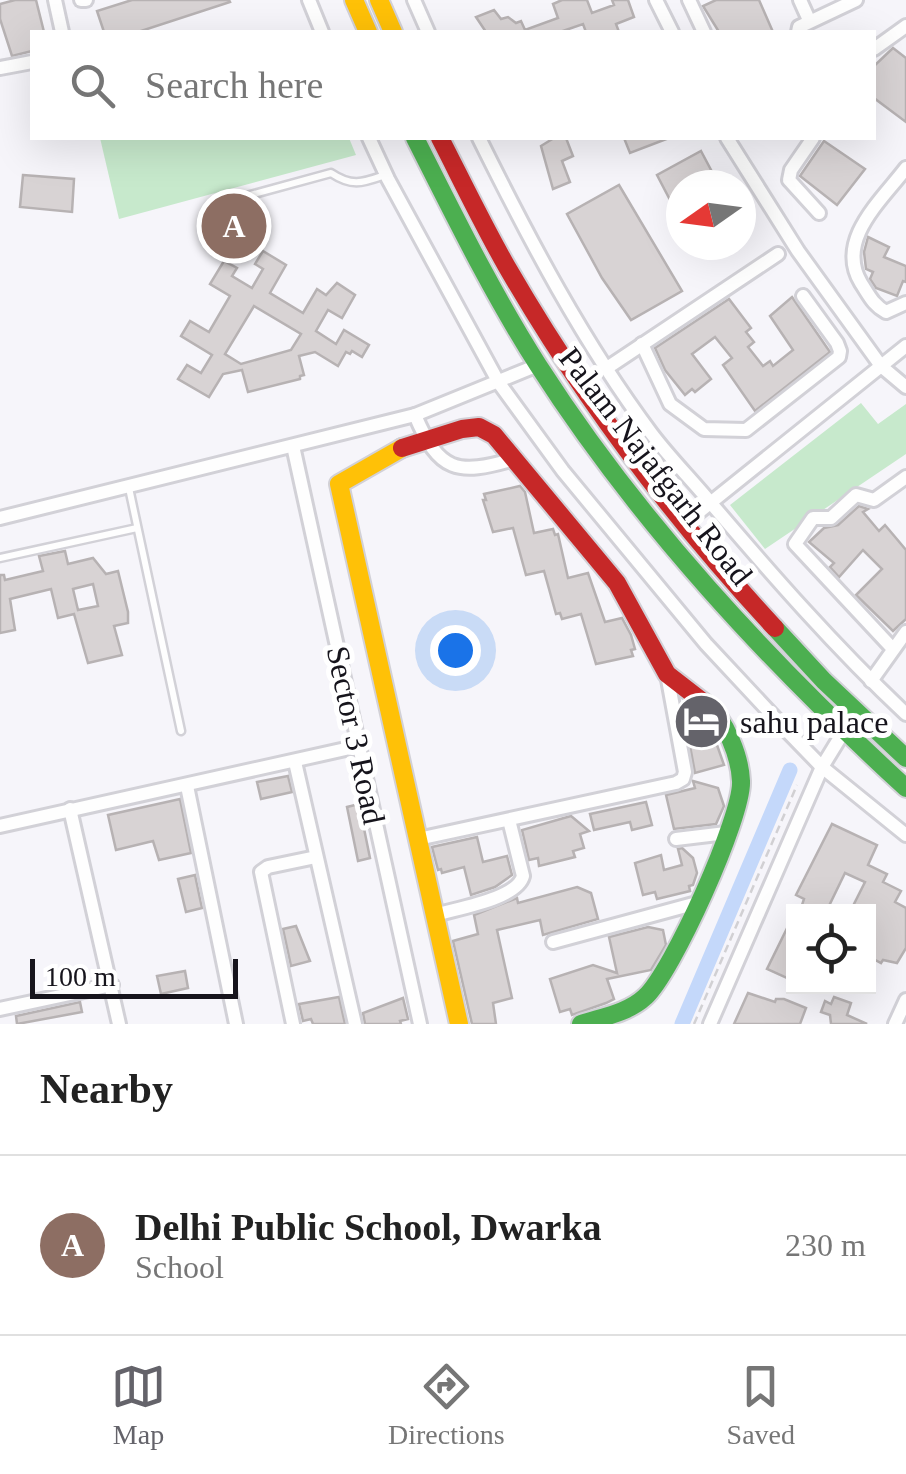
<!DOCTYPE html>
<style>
:root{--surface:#fff;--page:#f6f6f6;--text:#222;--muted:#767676;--line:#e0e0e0;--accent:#64636a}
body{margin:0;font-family:"Times New Roman",serif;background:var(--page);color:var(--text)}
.controls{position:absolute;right:30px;bottom:30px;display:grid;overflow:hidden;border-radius:0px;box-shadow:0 10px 40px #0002}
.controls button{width:90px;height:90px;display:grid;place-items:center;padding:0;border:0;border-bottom:2px solid var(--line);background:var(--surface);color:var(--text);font:50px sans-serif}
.compass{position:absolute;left:666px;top:170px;width:90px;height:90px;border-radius:50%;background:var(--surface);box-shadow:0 10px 40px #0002;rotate:256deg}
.scale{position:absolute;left:30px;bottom:25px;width:208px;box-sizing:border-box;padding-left:10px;border:5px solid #16141c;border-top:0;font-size:28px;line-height:35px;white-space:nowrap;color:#16141c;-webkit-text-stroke:8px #fff;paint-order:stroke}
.you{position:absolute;left:455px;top:650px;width:35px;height:35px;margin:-25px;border:8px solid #fff;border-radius:50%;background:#1a73e8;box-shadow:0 0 0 15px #1a73e833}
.badge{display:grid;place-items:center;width:65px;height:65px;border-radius:50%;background:var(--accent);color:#fff;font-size:32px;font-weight:700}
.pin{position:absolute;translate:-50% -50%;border:5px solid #fff;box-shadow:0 2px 10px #0006}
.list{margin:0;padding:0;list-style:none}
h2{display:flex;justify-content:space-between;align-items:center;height:130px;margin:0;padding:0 40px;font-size:42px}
h2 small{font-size:32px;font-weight:400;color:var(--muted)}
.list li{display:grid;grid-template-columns:65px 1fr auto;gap:30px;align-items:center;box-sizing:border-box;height:180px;padding:0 40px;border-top:2px solid var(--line)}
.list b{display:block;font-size:38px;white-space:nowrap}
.list p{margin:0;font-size:32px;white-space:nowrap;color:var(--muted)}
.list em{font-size:32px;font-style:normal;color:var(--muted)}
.icon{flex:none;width:55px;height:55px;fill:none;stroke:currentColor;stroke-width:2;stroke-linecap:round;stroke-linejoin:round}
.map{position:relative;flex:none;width:906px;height:1024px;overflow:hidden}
.search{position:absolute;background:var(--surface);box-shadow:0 10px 40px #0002;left:30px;right:30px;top:30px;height:110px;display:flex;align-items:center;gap:25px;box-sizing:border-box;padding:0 35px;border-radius:0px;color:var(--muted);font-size:38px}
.sheet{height:310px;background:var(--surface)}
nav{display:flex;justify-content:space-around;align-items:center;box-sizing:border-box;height:140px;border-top:2px solid var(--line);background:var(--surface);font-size:28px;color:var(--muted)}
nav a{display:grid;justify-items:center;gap:5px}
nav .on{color:var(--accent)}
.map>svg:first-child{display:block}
.green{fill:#c7e9cc}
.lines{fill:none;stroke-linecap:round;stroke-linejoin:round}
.canal{stroke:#c4d8fa;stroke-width:15}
.building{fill:#d8d3d4;stroke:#b7b2b3;stroke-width:2.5;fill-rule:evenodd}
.lane-casing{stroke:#d2d1d7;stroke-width:11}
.street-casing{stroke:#d2d1d7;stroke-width:18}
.fast-casing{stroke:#d2d1d7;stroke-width:22}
.slow-casing{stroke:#d2d1d7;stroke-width:22}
.jam-casing{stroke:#d2d1d7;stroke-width:22}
.path{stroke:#d1d0d3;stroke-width:2.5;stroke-dasharray:8 5;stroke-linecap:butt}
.lane{stroke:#fefefe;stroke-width:6}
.street{stroke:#fefefe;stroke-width:12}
.fast{stroke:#4caf50;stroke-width:18}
.slow{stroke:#ffc107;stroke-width:18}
.jam{stroke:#c62828;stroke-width:18}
.labels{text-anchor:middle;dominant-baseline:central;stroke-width:10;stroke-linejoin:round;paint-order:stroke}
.street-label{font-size:32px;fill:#16141c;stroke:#fff}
.poi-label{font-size:32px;fill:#16141c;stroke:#fff;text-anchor:start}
</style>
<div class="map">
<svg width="906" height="1024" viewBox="0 0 906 1024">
<rect width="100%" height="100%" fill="#f6f5fa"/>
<g class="green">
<polygon points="100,138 349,138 356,155 119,219"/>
<polygon points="861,403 878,424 906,404 906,454 765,549 730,505"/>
</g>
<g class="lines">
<polyline class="canal" points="682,1024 790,770"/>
</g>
<g class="building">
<polygon points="15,0 36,0 44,32 32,32 32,51 12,56 0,19 0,4"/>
<polygon points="132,0 229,0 230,2 138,32 104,32 97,11"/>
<polygon points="562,0 587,0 592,13 614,5 612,0 628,0 634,17 616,24 619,32 586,32 583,24 560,32 486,32 476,17 494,10 501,19 508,17 516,23 521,21 525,30 558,18 553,4"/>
<polygon points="716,0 759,0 773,32 719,32 703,6"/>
<polygon points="893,48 906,58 906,122 874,98 874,66"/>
<polygon points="554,138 566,138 573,156 562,161 570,182 553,189 541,146"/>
<polygon points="624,138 669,138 630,153"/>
<polygon points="824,141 865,169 837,205 800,176"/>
<polygon points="701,151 719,185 681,185 681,221 657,175"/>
<polygon points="23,175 74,179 72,212 20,207"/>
<polygon points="619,185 682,291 631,320 602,278 567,214"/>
<polygon points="868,237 889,247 884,257 906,266 906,282 903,281 897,296 876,288 870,279 873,272 866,269 864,252"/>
<path d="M263,251l23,14 -16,28 33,20 14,-24 9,6 11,-12 18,12 -13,23 -14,-8 -12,21 20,13 8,-14 25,15 -7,12 -10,-6 -2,3 -4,-2 -8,14 -23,-14 -16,4 5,19 -4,1v3l-52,13 -6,-22 -19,4 -14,23 -31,-18 9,-14 14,8 11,-18 -31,-19 9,-15 19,11 21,-36 -20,-12 14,-23 13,7 -5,8 20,12 11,-19 -8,-5zM254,306l47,28 -10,16 -50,14 -16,-10z"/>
<polygon points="792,297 830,352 755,411 723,365 732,358 715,337 692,354 711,379 695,392 692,389 685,395 665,370 655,348 729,299 751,328 746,332 754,342 748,347 763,366 770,361 773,366 793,350 770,316"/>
<polygon points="520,486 525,492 534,533 553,529 555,535 558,534 568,578 588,573 605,622 622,618 631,635 635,649 631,650 633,656 596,664 581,614 562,619 560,613 556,614 544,571 526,575 513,528 493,532 483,500 486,500 484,494"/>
<polygon points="859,506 868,509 863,512 879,531 885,525 906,550 906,619 893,631 856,595 882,569 863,550 839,577 830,567 834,563 809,542 824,528 838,525"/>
<path d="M65,551l3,13 25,-6 13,16 12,-3 10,41v11l-14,3 8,29 -34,8 -14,-49 -16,4 -7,-29 -41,10 5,31 -15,3v-58h4l1,5 38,-9 -4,-15zM93,584l5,22 -20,4 -5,-21z"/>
<polygon points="711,728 724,765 695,773 688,735"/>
<polygon points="288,776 292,792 261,799 257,782"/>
<polygon points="693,781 718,788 724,806 716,824 674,829 666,795 695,788"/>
<polygon points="180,799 191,853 159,860 153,841 116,850 108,815"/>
<polygon points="646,802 652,825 632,830 630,822 594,830 590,814"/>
<polygon points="359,804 370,858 358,861 347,807"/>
<polygon points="571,816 589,831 580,834 584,848 573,851 575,857 539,866 538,858 529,860 522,830"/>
<polygon points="832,824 877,845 868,865 887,874 883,882 901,891 895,902 906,908 906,948 897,963 883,960 881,963 868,956 868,912 852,908 865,882 845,873 826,912 804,908 802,905 804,899 796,895"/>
<polygon points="477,837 483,862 507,856 512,875 495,887 471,895 464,867 442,873 441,869 438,870 432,847"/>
<polygon points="682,848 693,858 697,873 693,885 689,886 690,891 657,899 655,892 643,895 635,863 661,855 664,870 682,865 678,849"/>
<polygon points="195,875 202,908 186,912 178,879"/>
<polygon points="577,887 591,893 598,919 543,935 540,920 497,930 512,998 493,1003 496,1024 472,1024 453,941 478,934 474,915 517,898 518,903"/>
<polygon points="794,914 794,970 789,979 767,969"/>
<polygon points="296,926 310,961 291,966 283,929"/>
<polygon points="648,927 663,930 666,945 651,970 607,979 614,999 606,1003 572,1015 570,1009 560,1012 550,979 593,965 617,973 609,937"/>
<polygon points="185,971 188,988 161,994 157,976"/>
<polygon points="748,993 775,1002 776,999 784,999 806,1008 800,1024 734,1024"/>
<polygon points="339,997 345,1024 313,1024 311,1019 303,1021 299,1004"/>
<polygon points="834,997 851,1003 847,1015 867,1024 831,1024 830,1015 821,1012 825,1001 831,1004"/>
<polygon points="403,998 408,1019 400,1021 401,1024 365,1024 363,1013"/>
<polygon points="80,1002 82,1012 17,1024 16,1016"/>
</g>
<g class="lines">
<defs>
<g id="lane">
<path d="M210,206l121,-33c21,14 31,10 54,2"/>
<polyline points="129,488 181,731"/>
<polyline points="0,558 137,528"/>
</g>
<g id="street">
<polyline points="55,0 62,32"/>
<polyline points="81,0 86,0"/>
<polyline points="309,0 322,32"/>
<polyline points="414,0 428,32"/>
<polyline points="656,0 672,32"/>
<polyline points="689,0 704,32"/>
<polyline points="800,0 809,20"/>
<polyline points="798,32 799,27 856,0"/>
<polyline points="874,49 906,26"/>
<polyline points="0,68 32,62"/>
<polyline points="369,138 388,179 499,383 563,471 706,644 790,734 822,767 906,835"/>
<path d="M479,138c50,101 104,204 172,295 18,24 40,46 59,69 63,74 125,145 196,212"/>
<polyline points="727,138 798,251 881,366 906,387"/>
<polyline points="813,138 791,170 789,180 819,213"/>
<path d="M906,168c-24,32 -71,72 -45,115 8,12 12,22 25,29l20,-9"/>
<polyline points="642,344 670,404 704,429 746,430 839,357 840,351 837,343 803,296"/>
<polyline points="607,368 778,254"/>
<path d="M415,415c24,57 42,61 99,44"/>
<polyline points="293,446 420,1024"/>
<polyline points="0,518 415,415 538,365"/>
<polyline points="684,524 906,346"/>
<polyline points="893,649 795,544 813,518 831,518 856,495 874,500 906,477"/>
<polyline points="871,681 906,632"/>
<polyline points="295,762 355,1024"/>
<polyline points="187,786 236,1024"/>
<polyline points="70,809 119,1024"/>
<polyline points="0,826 359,746"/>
<polyline points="418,839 676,783 683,779 685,772 667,674"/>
<polyline points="676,839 726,833"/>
<path d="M435,915c23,-7 82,-16 88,-39l-14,-56"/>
<polyline points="553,942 697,903"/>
<polyline points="0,1009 112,985"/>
<polyline points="293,1024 261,872 268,867 316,857"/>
<polyline points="710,1024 822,767 844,731"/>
<polyline points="895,1024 906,1000"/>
</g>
<g id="fast">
<path d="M415,138c39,77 77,155 123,227 102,159 230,296 368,423"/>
<polyline points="775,628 824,681 906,758"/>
<path d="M581,1024c21,-7 47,-11 64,-27 27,-24 98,-181 96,-216 -1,-24 -15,-60 -34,-76"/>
</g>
<g id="slow">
<polyline points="354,0 368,32"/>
<polyline points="379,0 393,32"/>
<polyline points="402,448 339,484 459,1024"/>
</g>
<g id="jam">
<path d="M440,138c22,43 43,87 67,129 75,130 166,251 268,361"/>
<polyline points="402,448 462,429 479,427 494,435 617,583 667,674 707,705"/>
</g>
</defs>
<use href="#lane" class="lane-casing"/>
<use href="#street" class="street-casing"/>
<use href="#fast" class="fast-casing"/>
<use href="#slow" class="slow-casing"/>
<use href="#jam" class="jam-casing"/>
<polyline class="path" points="694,1024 797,785"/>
<use href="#lane" class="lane"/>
<use href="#street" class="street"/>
<use href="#fast" class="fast"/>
<use href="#slow" class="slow"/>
<use href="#jam" class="jam"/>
</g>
<defs>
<symbol id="hotel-disc" viewBox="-11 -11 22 22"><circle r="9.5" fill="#64636a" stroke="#fff"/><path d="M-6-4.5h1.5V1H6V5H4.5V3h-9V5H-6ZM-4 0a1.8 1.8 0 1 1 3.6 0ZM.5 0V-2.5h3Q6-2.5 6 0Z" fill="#fff"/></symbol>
</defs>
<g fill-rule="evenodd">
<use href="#hotel-disc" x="670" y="690" width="63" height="63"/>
</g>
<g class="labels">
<g class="street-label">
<text transform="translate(656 466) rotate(52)">Palam Najafgarh Road</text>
<text transform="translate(356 735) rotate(78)">Sector 3 Road</text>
</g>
<g class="poi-label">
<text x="740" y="722">sahu palace</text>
</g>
</g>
</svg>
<div class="controls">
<button><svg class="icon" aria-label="locate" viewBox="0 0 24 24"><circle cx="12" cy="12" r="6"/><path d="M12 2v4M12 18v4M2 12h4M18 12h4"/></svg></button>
</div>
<svg class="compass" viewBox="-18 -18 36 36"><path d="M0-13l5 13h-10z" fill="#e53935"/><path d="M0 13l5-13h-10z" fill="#767676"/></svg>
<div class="scale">100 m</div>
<div class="you"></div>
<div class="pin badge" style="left:234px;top:226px;background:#8d6e63">A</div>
<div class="search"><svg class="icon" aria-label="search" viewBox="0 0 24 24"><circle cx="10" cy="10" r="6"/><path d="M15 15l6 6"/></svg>Search here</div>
</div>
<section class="sheet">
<h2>Nearby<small></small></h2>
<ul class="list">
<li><span class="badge" style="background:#8d6e63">A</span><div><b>Delhi Public School, Dwarka</b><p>School</p></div><em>230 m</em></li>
</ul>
</section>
<nav>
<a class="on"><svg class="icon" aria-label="map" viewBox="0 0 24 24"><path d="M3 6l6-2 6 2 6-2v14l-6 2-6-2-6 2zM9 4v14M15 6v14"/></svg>Map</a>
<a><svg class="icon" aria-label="directions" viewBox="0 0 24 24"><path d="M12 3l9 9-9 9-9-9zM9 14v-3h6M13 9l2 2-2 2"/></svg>Directions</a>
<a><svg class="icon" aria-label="saved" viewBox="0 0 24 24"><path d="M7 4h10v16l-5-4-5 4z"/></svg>Saved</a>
</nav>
